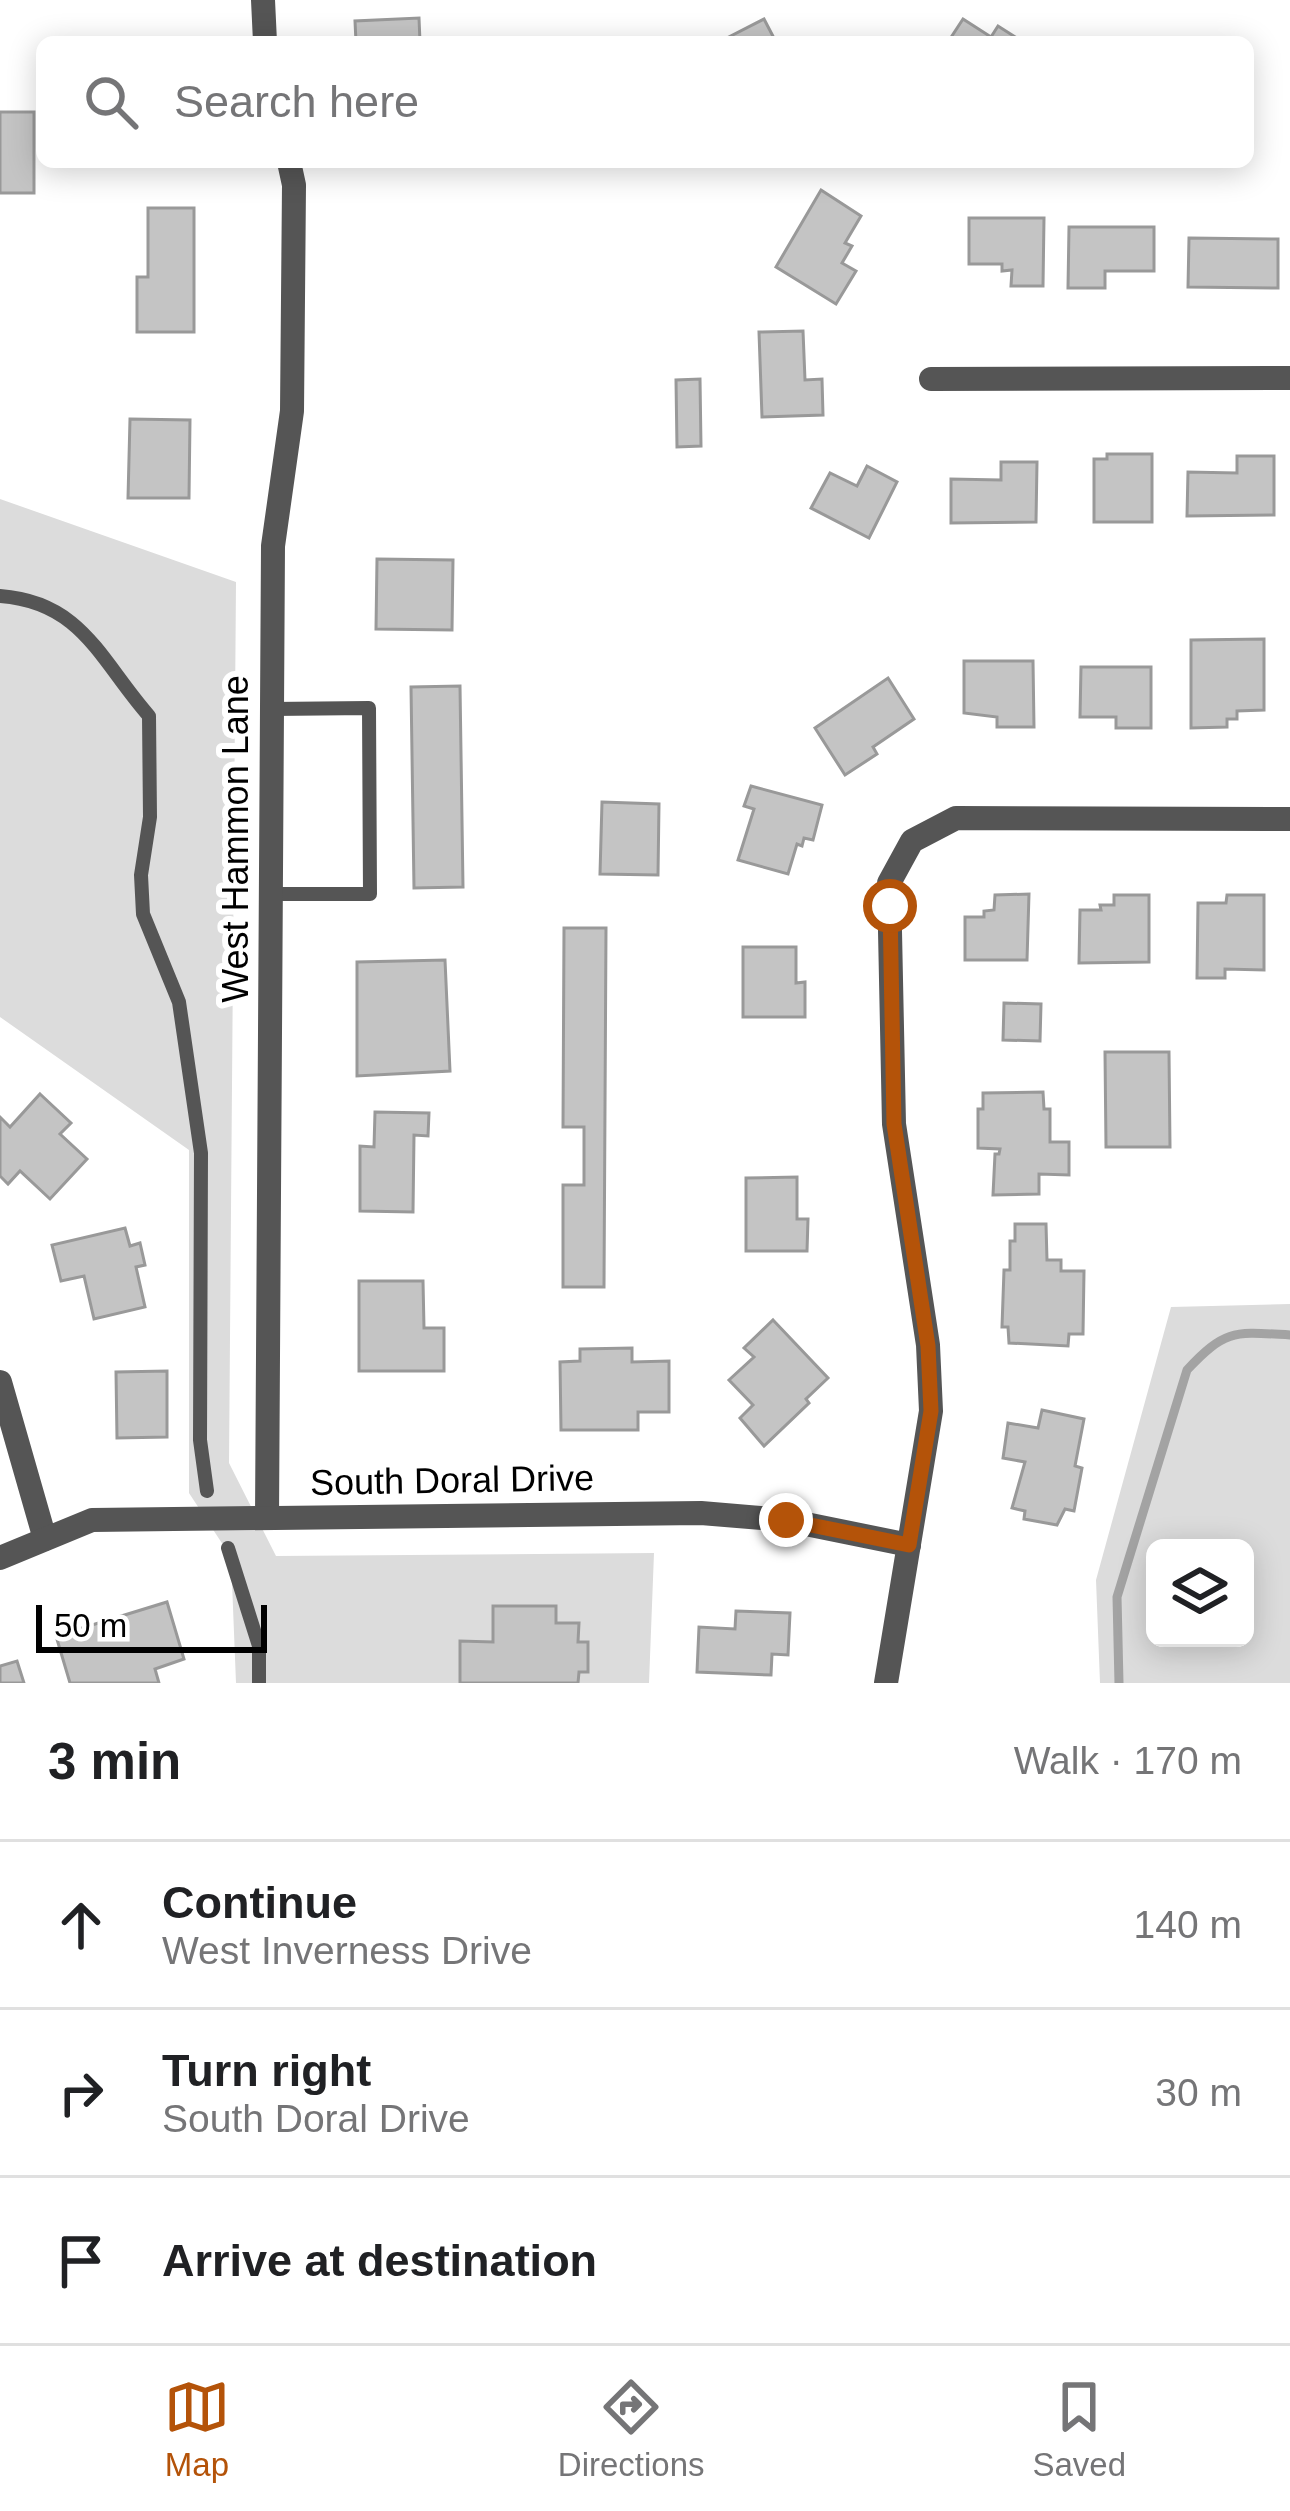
<!DOCTYPE html>
<meta charset="utf-8">
<style>
:root{--surface:#fff;--page:#f2f2f2;--text:#202124;--muted:#757577;--line:#e0e0e0;--accent:#b45309}
body{margin:0;font-family:Arial,sans-serif;background:var(--page);color:var(--text)}
.controls{position:absolute;right:36px;bottom:36px;display:grid;overflow:hidden;border-radius:18px;box-shadow:0 6px 30px #0003}
.controls button{width:108px;height:108px;display:grid;place-items:center;padding:0;border:0;border-bottom:3px solid var(--line);background:var(--surface);color:var(--text);font:60px sans-serif}
.scale{position:absolute;left:36px;bottom:30px;width:231px;box-sizing:border-box;padding-left:12px;border:6px solid #000;border-top:0;font-size:33px;line-height:42px;white-space:nowrap;color:#000;-webkit-text-stroke:9px #fff;paint-order:stroke}
.stop{position:absolute;width:36px;height:36px;margin:-27px;border:9px solid #b45309;border-radius:50%;background:#fff}
.stop.end{background:#b45309;border-color:#fff;box-shadow:0 3px 12px #0008}
.list{margin:0;padding:0;list-style:none}
h2{display:flex;justify-content:space-between;align-items:center;height:156px;margin:0;padding:0 48px;font-size:51px}
h2 small{font-size:39px;font-weight:400;color:var(--muted)}
.list li{display:grid;grid-template-columns:78px 1fr auto;gap:36px;align-items:center;box-sizing:border-box;height:168px;padding:0 48px;border-top:3px solid var(--line)}
.list b{display:block;font-size:45px;white-space:nowrap}
.list p{margin:0;font-size:39px;white-space:nowrap;color:var(--muted)}
.list em{font-size:39px;font-style:normal;color:var(--muted)}
.icon{flex:none;width:66px;height:66px;fill:none;stroke:currentColor;stroke-width:2;stroke-linecap:round;stroke-linejoin:round}
.map{position:relative;flex:none;width:1290px;height:1683px;overflow:hidden}
.search{position:absolute;background:var(--surface);box-shadow:0 6px 30px #0003;left:36px;right:36px;top:36px;height:132px;display:flex;align-items:center;gap:30px;box-sizing:border-box;padding:0 42px;border-radius:18px;color:var(--muted);font-size:45px}
.sheet{height:660px;background:var(--surface)}
nav{display:flex;justify-content:space-around;align-items:center;box-sizing:border-box;height:168px;border-top:3px solid var(--line);background:var(--surface);font-size:33px;color:var(--muted)}
nav a{display:grid;justify-items:center;gap:6px}
nav .on{color:var(--accent)}
.map>svg:first-child{display:block}
.green{fill:#dcdcdc;fill-rule:evenodd}
.lines{fill:none;stroke-linecap:round;stroke-linejoin:round}
.stream{stroke:#a3a3a3;stroke-width:9}
.building{fill:#c4c4c4;stroke:#999;stroke-width:3}
.service{stroke:#555;stroke-width:14}
.minor{stroke:#555;stroke-width:24}
.route{stroke:#b45309;stroke-width:15}
.labels{text-anchor:middle;dominant-baseline:central;stroke-width:12;stroke-linejoin:round;paint-order:stroke}
.street-label{font-size:36px;fill:#000;stroke:#fff}
</style>
<div class="map">
<svg width="1290" height="1683" viewBox="0 0 1290 1683">
<rect width="100%" height="100%" fill="#fff"/>
<g class="green">
<polygon points="0,499 236,582 229,1463 276,1556 654,1553 649,1683 236,1683 231,1557 189,1493 189,1150 0,1017"/>
<path d="M1290,1304v379h-190l-4,-103 75,-273zM1155,1548h90v90h-90z"/>
</g>
<g class="lines">
<path class="stream" d="M1119,1683l-2,-86 70,-227c39,-42 49,-38 103,-35"/>
</g>
<g class="building">
<polygon points="419,18 420,42 356,42 355,21"/>
<polygon points="764,19 776,42 719,42"/>
<polygon points="963,19 991,37 998,26 1023,42 948,42"/>
<rect x="0" y="112" width="34" height="81"/>
<polygon points="821,190 861,216 845,243 852,246 842,263 856,271 836,304 776,267"/>
<polygon points="148,208 194,208 194,332 137,332 137,277 148,277"/>
<polygon points="969,218 1044,218 1043,286 1011,286 1012,270 1002,271 1002,264 969,264"/>
<polygon points="1069,227 1154,227 1154,271 1105,271 1105,288 1068,288"/>
<polygon points="1189,238 1278,239 1278,288 1188,287"/>
<polygon points="803,331 805,380 822,379 823,415 762,417 759,332"/>
<polygon points="700,379 701,446 677,447 676,380"/>
<polygon points="130,419 190,420 189,498 128,498"/>
<polygon points="1107,454 1152,454 1152,522 1094,522 1094,459 1107,459"/>
<polygon points="1237,456 1274,456 1274,515 1187,516 1188,472 1237,473"/>
<polygon points="1001,462 1037,462 1036,522 951,523 951,479 1001,480"/>
<polygon points="867,466 897,482 869,538 811,508 830,473 857,486"/>
<polygon points="377,559 453,560 452,630 376,629"/>
<polygon points="1264,639 1264,710 1237,711 1237,719 1227,719 1227,727 1191,728 1191,640"/>
<polygon points="964,661 1033,661 1034,727 997,727 997,717 964,713"/>
<polygon points="1081,667 1151,667 1151,728 1116,728 1116,717 1080,717"/>
<polygon points="888,678 914,719 873,747 877,754 845,775 815,728"/>
<polygon points="460,686 463,887 414,888 411,687"/>
<polygon points="751,786 822,805 813,840 804,838 802,846 797,844 788,874 738,860 754,809 744,806"/>
<polygon points="602,802 659,804 658,875 600,874"/>
<polygon points="1029,894 1027,960 965,960 965,917 984,917 984,911 994,910 995,895"/>
<polygon points="1114,895 1149,895 1149,962 1079,963 1080,910 1101,910 1100,905 1114,905"/>
<polygon points="1227,895 1264,895 1264,970 1225,969 1225,978 1197,978 1198,903 1226,903"/>
<polygon points="564,928 606,928 604,1287 563,1287 563,1185 584,1185 584,1127 563,1127"/>
<polygon points="743,947 796,947 796,983 805,982 805,1017 743,1017"/>
<polygon points="445,960 450,1071 357,1076 357,962"/>
<polygon points="1004,1003 1041,1004 1040,1041 1003,1040"/>
<polygon points="1105,1052 1169,1052 1170,1147 1106,1147"/>
<polygon points="1043,1092 1044,1109 1050,1109 1050,1142 1069,1142 1069,1175 1039,1174 1039,1194 993,1195 995,1154 999,1154 1000,1149 978,1148 978,1109 983,1109 983,1093"/>
<polygon points="40,1094 71,1123 60,1134 87,1159 50,1199 20,1171 8,1184 0,1176 0,1117 10,1127"/>
<polygon points="375,1112 429,1113 428,1136 414,1135 413,1212 360,1211 360,1146 374,1147"/>
<polygon points="797,1177 797,1219 808,1219 807,1251 746,1251 746,1178"/>
<polygon points="1015,1224 1046,1224 1047,1260 1061,1260 1061,1271 1084,1271 1083,1334 1069,1334 1068,1346 1009,1343 1008,1327 1002,1327 1004,1270 1010,1270 1010,1241 1015,1241"/>
<polygon points="125,1228 130,1246 140,1243 145,1265 136,1267 145,1307 94,1319 84,1276 61,1281 52,1245"/>
<polygon points="359,1281 423,1281 424,1328 444,1328 444,1371 359,1371"/>
<polygon points="773,1320 828,1378 806,1399 809,1403 764,1446 740,1418 753,1405 729,1380 754,1357 744,1348"/>
<polygon points="632,1348 632,1362 669,1361 669,1412 638,1412 638,1430 561,1430 560,1362 580,1361 580,1349"/>
<polygon points="167,1371 167,1437 117,1438 116,1372"/>
<polygon points="1042,1410 1084,1419 1075,1466 1082,1468 1074,1511 1065,1509 1057,1525 1024,1519 1025,1511 1012,1508 1025,1462 1003,1458 1008,1423 1038,1428"/>
<polygon points="167,1602 184,1659 155,1669 159,1683 70,1683 56,1636"/>
<polygon points="493,1606 556,1606 556,1623 579,1623 578,1642 588,1642 588,1672 579,1672 578,1683 460,1683 460,1641 493,1642"/>
<polygon points="736,1611 790,1613 788,1655 772,1654 771,1675 697,1672 699,1627 735,1629"/>
<polygon points="17,1661 24,1683 0,1683 0,1666"/>
</g>
<g class="lines">
<g class="service">
<path d="M0,596c82,6 100,64 149,120l1,101 -9,58 2,39 36,88 22,151 -1,287 7,51"/>
<polyline points="271,894 370,894 369,708 272,709"/>
<polyline points="228,1548 259,1646 259,1683"/>
</g>
<g class="minor">
<polyline points="263,0 265,42"/>
<polyline points="931,379 1290,378"/>
<polyline points="0,1382 45,1539"/>
<polyline points="267,1518 273,546 292,411 294,185 289,162"/>
<polyline points="0,1558 92,1520 701,1513 786,1520 909,1545"/>
<polyline points="886,1683 931,1411 928,1345 894,1124 889,883 912,841 956,818 1290,819"/>
</g>
</g>
<g class="lines">
<polyline class="route" points="786,1520 909,1545 931,1411 928,1346 894,1124 890,906"/>
</g>
<g class="labels">
<g class="street-label">
<text transform="translate(235 839) rotate(-90)">West Hammon Lane</text>
<text transform="translate(452 1480) rotate(-1)">South Doral Drive</text>
</g>
</g>
</svg>
<div class="controls">
<button><svg class="icon" aria-label="layers" viewBox="0 0 24 24"><path d="M12 4l9 5-9 5-9-5zM3 14l9 5 9-5"/></svg></button>
</div>
<div class="scale">50 m</div>
<div class="stop" style="left:890px;top:906px"></div>
<div class="stop end" style="left:786px;top:1520px"></div>
<div class="search"><svg class="icon" aria-label="search" viewBox="0 0 24 24"><circle cx="10" cy="10" r="6"/><path d="M15 15l6 6"/></svg>Search here</div>
</div>
<section class="sheet">
<h2>3 min<small>Walk · 170 m</small></h2>
<ul class="list">
<li><svg class="icon" aria-label="ahead" viewBox="0 0 24 24"><path d="M12 20V5M6 11l6-6 6 6"/></svg><div><b>Continue</b><p>West Inverness Drive</p></div><em>140 m</em></li>
<li><svg class="icon" aria-label="right" viewBox="0 0 24 24"><path d="M7 20v-9h11M14 6l5 5-5 5"/></svg><div><b>Turn right</b><p>South Doral Drive</p></div><em>30 m</em></li>
<li><svg class="icon" aria-label="arrive" viewBox="0 0 24 24"><path d="M6 21V4h12l-3 4 3 4H6"/></svg><div><b>Arrive at destination</b></div></li>
</ul>
</section>
<nav>
<a class="on"><svg class="icon" aria-label="map" viewBox="0 0 24 24"><path d="M3 6l6-2 6 2 6-2v14l-6 2-6-2-6 2zM9 4v14M15 6v14"/></svg>Map</a>
<a><svg class="icon" aria-label="directions" viewBox="0 0 24 24"><path d="M12 3l9 9-9 9-9-9zM9 14v-3h6M13 9l2 2-2 2"/></svg>Directions</a>
<a><svg class="icon" aria-label="saved" viewBox="0 0 24 24"><path d="M7 4h10v16l-5-4-5 4z"/></svg>Saved</a>
</nav>
